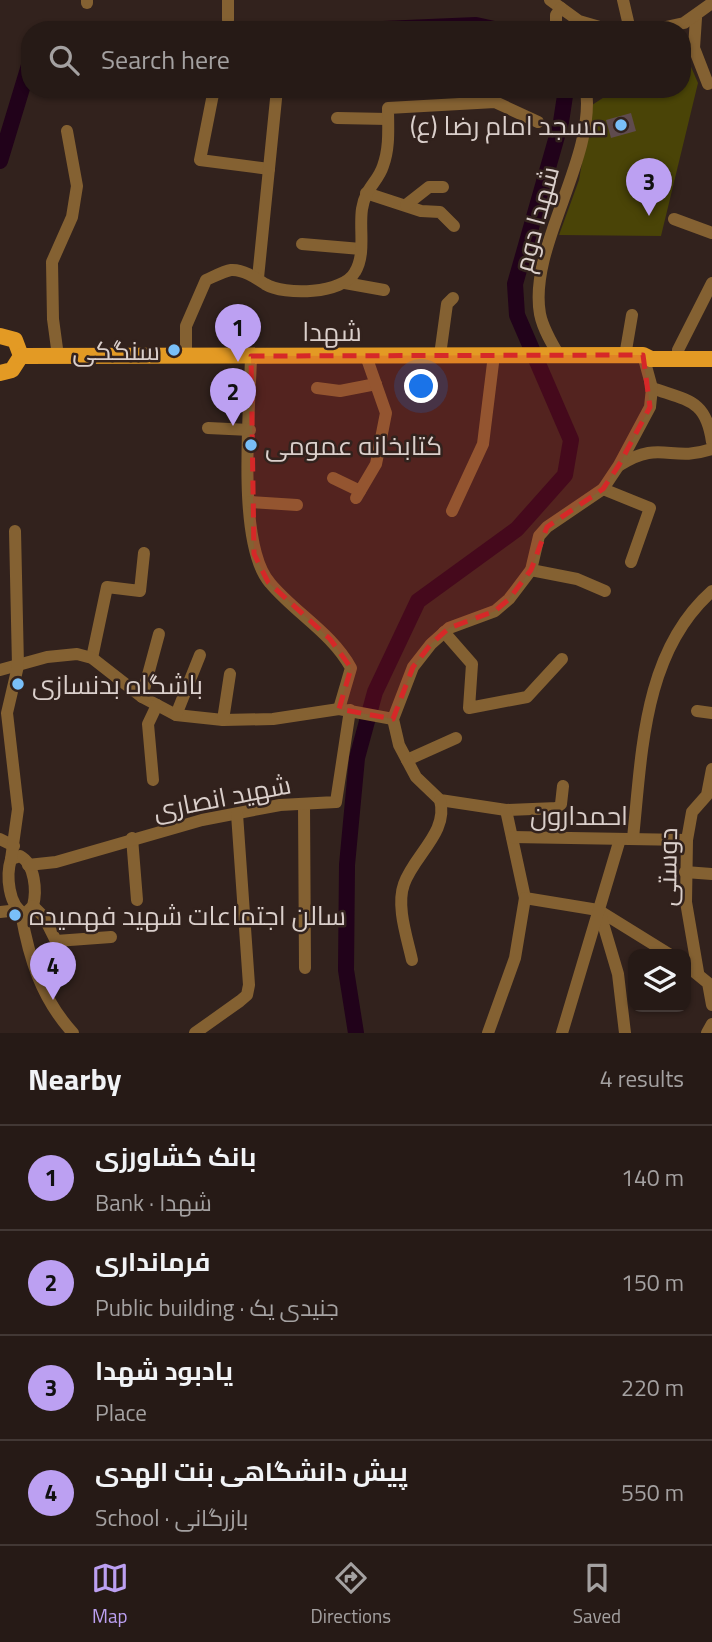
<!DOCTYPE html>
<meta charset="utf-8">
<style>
:root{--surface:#261a16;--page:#322723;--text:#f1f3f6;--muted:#a4a1a1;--line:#423835;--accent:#bca0f2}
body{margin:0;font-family:"Titillium Web",Cairo,sans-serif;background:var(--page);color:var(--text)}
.controls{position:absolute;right:21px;bottom:21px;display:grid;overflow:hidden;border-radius:14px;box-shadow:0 2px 5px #0004}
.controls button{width:63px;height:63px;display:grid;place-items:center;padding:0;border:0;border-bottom:2px solid var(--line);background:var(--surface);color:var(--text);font:35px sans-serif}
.you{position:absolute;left:422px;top:387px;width:24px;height:24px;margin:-18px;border:5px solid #fff;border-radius:50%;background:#1a73e8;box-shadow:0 0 0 10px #1a73e833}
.badge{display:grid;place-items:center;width:46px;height:46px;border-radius:50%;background:var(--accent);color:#111;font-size:23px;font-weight:700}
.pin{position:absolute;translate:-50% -58px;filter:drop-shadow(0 2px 4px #0008)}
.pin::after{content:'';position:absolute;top:37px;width:24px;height:21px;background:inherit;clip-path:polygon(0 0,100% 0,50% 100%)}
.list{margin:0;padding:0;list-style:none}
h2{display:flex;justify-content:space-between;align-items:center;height:91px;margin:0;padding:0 28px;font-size:30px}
h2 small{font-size:23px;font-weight:400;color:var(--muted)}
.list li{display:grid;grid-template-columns:46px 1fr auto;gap:21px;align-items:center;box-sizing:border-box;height:105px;padding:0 28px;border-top:2px solid var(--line)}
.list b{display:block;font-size:26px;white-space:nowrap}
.list p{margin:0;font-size:23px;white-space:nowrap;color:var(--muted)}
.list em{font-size:23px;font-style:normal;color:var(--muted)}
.icon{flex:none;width:38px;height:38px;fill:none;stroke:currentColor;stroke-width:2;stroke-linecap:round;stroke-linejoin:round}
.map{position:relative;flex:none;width:712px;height:1033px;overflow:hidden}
.search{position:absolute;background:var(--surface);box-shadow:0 2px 5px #0004;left:21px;right:21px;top:21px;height:77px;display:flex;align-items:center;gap:18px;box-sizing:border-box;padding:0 24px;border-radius:28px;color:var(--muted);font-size:26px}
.sheet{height:511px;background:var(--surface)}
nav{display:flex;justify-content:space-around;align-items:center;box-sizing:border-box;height:98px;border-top:2px solid var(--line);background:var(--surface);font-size:19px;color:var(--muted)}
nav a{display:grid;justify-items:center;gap:4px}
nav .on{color:var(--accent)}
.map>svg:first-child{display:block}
.green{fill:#4a4407}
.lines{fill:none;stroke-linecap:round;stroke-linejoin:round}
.river{stroke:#21021a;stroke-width:16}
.building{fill:#5f4b4e}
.minor{stroke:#846132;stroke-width:12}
.major{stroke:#e39a24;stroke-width:16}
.marked{fill:#d62828;fill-opacity:0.2;stroke:#d62828;stroke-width:5;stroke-dasharray:14 9;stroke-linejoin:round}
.poi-dot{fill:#79bff8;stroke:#32221d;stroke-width:2.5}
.labels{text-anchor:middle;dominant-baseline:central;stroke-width:5;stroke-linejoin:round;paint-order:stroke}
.poi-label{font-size:26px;fill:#dacfcb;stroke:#32221d;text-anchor:start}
.street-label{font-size:26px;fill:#dacfcb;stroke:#32221d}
</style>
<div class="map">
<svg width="712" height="1033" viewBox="0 0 712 1033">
<rect width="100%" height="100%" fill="#32221d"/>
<polygon class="green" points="682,46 698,83 661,236 559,235 579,180 592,105 609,94 610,89 682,89"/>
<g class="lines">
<g class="river">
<polyline points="360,30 476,25 499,30"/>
<polyline points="0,161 30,62"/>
<polyline points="356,1033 346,970 347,865 357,758 375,692 418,601 517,529 565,475 571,440 517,315 515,284 561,122 566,89"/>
</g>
</g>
<polygon class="building" points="631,113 636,131 611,138 606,120"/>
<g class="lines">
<g class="minor">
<polyline points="87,0 87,3"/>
<polyline points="550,0 579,21 610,30"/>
<polyline points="623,0 630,30"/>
<polyline points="696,18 694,48 708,84"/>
<polyline points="228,20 228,0"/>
<polyline points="556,30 556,15 561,8"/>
<polyline points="652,30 684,23 712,3"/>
<polyline points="214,89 200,160 269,169"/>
<polyline points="337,118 388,119"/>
<polyline points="366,193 421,211 440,212 454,226"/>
<polyline points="406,205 429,187 443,187"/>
<polyline points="674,219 712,233"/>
<polyline points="302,244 361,249"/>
<polyline points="258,278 277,89"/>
<polyline points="345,283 384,290"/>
<polyline points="678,350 712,283"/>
<path d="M186,355v-29l20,-46c7,-3 18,-9 25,-10 12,-1 25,8 34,14 20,12 78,10 90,-12 11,-18 4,-43 7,-63 3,-21 16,-27 21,-43 7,-19 5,-39 5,-58l107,-6 43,20"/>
<polyline points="440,355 447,304 453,298"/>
<polyline points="58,356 53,319 52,262 72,217 77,186 67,131"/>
<path d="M251,356c-1,53 -15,188 19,227 25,30 62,50 81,85l-12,41"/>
<polyline points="625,356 632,315"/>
<path d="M560,357c-8,-13 -17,-28 -20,-43 -12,-67 56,-155 46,-225"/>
<polyline points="317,388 340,391 376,384"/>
<path d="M652,388c37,13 54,12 60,54"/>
<polyline points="208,428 250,430"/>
<path d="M620,465c40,-26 51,-2 92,-16"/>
<polyline points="333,478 360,491"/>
<polyline points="603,489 650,508 631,562"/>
<polyline points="356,498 376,464 386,413 366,356"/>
<polyline points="250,502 297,505"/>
<polyline points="452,511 483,444 494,355"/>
<polyline points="531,570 577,579 605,591"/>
<polyline points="444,632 472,664 469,708 527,697 562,659"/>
<polyline points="92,658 107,587 140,591 144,553"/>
<polyline points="0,670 47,657 77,654 92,658 142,697 176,715 223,720 273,719 339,709 393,719"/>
<polyline points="142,697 159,634"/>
<polyline points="697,711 712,713"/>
<polyline points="176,715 200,655"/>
<polyline points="223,720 230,674"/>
<polyline points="407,760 456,738"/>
<polyline points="153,780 148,724 157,705"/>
<polyline points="563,786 561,804 557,808 506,810 440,800 416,777 399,745 393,719 413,667 431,644 449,628 495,611 509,599 531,570 539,536 547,527 603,489 619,465 650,407 652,388 643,355"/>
<polyline points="304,804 305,968"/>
<polyline points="506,810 525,898 598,910 669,954"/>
<polyline points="512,837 687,840"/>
<polyline points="132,838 137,900"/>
<path d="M633,838c9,-86 10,-186 79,-247"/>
<polyline points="0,839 14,846"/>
<path d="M20,856c15,8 17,35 13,50l-8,8c-17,-8 -19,-39 -14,-55z"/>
<polyline points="11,859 18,809 7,713 18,666 15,531"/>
<polyline points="28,865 56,862 202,820 280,805 336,802 350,710"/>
<polyline points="685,872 712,874"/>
<polyline points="33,906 44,917 69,967"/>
<polyline points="599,910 618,974 625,1033"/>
<polyline points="0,912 19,910"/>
<path d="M21,913c8,45 20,85 52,120"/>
<polyline points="56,941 111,937"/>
<path d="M412,960c-5,-23 -16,-54 -8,-76 10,-29 45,-52 36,-84"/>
<polyline points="686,965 708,983 712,1005"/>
<polyline points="698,972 686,902 687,840 692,812 707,795 712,769"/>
<polyline points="195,1033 240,1001 247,995 249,985 237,814"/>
<polyline points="488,1033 515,958 525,898"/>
<polyline points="562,1033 620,839"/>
<polyline points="707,1033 712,1024"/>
</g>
<g class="major">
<polyline points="0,336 15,340 21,356 12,370 0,373"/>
<polyline points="21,356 643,355 651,359 712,359"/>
</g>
</g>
<path class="marked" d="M643,355l7,52 -31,58 -16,24 -56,38 -16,43 -22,29 -14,12 -46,17 -18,16 -18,23 -20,52 -54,-10 12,-41 -21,-29 -62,-57 -14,-28 -3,-198z"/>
<g class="poi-dot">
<circle cx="621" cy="125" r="7"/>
<circle cx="174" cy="350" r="7"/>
<circle cx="251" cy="445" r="7"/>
<circle cx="18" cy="684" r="7"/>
<circle cx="15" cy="915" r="7"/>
</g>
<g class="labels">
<g class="poi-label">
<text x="607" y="125" text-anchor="end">مسجد امام رضا (ع)</text>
<text x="160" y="350" text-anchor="end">سنگکى</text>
<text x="265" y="445">کتابخانه عمومى</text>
<text x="32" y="684">باشگاه بدنسازى</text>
<text x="29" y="915">سالن اجتماعات شهید فهمیده</text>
</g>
<g class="street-label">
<text transform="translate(536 219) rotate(-75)">شهدا دوم</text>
<text x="332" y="331">شهدا</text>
<text transform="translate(222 797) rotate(-11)">شهید انصاری</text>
<text x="579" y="815">احمدارون</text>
<text transform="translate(667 867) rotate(-89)">دوستی</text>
</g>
</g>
</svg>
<div class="controls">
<button><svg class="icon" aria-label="layers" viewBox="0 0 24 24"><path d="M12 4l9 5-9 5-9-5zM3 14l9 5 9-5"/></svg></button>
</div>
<div class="you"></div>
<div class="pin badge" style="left:238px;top:362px">1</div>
<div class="pin badge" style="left:233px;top:426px">2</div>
<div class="pin badge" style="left:649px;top:216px">3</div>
<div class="pin badge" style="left:53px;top:1000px">4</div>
<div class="search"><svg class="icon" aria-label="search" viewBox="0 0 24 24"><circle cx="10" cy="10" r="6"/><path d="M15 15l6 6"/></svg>Search here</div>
</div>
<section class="sheet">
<h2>Nearby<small>4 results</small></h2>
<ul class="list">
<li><span class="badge">1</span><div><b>بانک کشاورزى</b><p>Bank · شهدا</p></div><em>140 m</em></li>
<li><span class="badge">2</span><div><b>فرماندارى</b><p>Public building · جنیدی یک</p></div><em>150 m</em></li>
<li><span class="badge">3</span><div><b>یادبود شهدا</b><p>Place</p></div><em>220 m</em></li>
<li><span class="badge">4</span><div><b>پیش دانشگاهى بنت الهدى</b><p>School · بازرگانی</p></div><em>550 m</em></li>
</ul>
</section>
<nav>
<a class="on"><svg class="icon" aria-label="map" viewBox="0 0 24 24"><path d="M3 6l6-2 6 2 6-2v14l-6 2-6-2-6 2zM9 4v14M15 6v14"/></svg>Map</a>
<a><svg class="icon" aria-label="directions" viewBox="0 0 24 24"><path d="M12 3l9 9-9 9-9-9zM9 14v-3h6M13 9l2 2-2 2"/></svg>Directions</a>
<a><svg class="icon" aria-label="saved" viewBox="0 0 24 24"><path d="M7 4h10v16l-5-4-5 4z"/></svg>Saved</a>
</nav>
